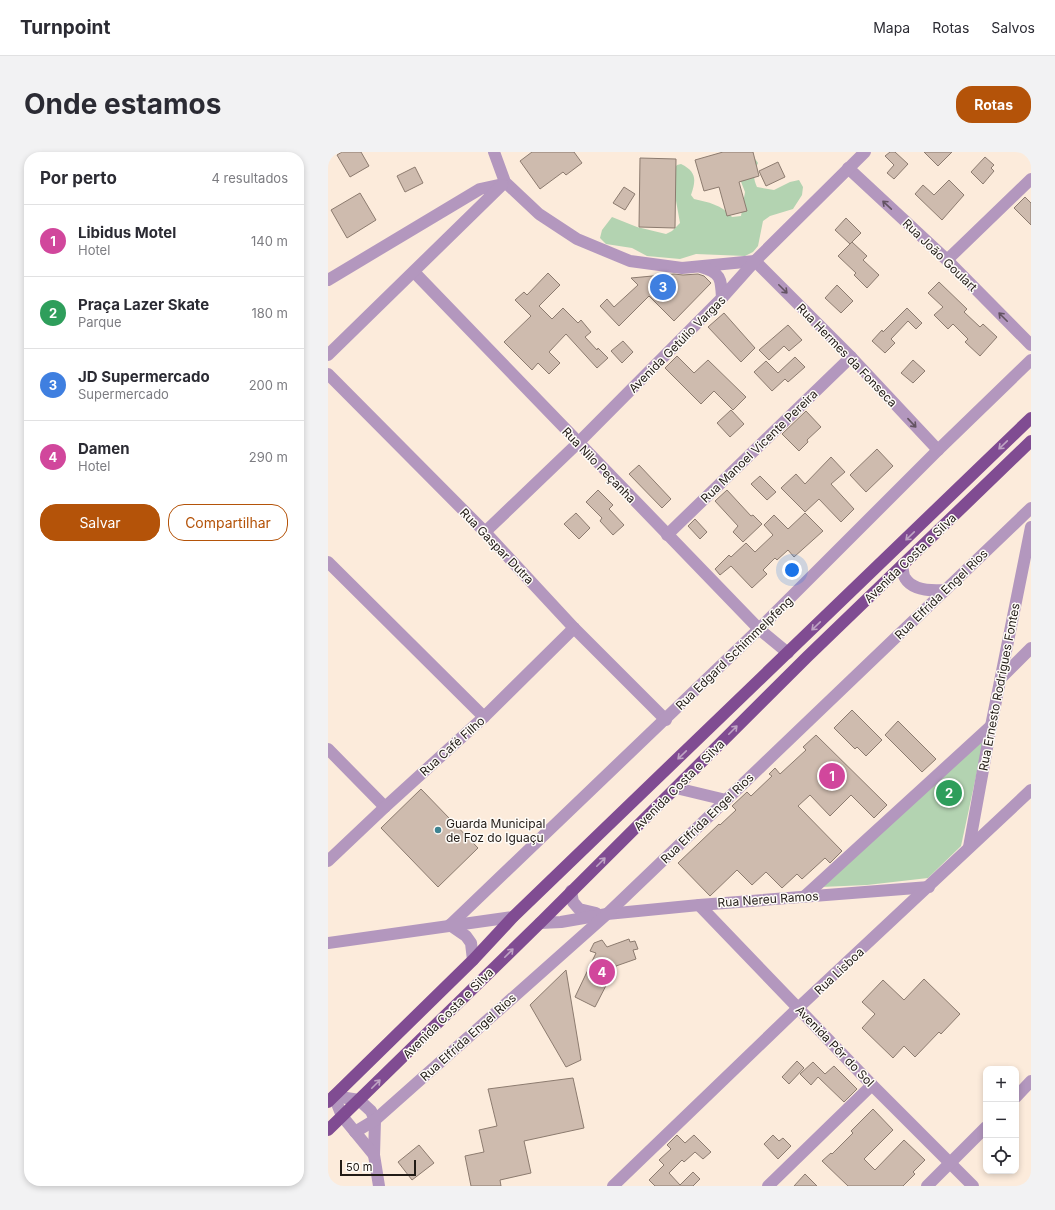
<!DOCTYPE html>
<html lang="pt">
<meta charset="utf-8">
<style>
:root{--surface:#fff;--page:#f2f2f3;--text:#2b2b33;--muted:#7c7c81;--line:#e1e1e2;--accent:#b45309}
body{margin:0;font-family:Inter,sans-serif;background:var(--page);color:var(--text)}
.controls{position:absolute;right:12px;bottom:12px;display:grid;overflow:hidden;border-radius:8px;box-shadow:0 2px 6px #0003}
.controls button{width:36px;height:36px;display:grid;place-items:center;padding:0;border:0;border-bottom:1px solid var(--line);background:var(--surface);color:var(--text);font:20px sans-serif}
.scale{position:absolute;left:12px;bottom:10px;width:76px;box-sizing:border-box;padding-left:4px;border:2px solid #211b16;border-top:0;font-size:11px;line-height:14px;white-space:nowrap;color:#211b16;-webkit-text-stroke:3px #fefbf7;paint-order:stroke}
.you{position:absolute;left:464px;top:418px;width:14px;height:14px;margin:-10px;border:3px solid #fff;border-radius:50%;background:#1a73e8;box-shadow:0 0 0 6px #1a73e833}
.badge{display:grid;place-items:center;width:26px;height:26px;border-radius:50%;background:var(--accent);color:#fff;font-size:13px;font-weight:700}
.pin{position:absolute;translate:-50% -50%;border:2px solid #fff;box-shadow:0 1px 4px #0006}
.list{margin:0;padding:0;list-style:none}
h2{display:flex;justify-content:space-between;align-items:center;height:52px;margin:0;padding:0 16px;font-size:17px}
h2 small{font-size:13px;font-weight:400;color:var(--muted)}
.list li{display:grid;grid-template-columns:26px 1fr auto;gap:12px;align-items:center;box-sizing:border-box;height:72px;padding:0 16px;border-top:1px solid var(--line)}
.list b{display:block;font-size:15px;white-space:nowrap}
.list p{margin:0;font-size:13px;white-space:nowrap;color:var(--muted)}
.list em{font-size:13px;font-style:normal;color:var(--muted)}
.actions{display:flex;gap:8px;padding:12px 16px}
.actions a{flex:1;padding:9px 0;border:1px solid var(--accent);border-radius:16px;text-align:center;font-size:14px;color:var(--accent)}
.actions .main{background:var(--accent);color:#fff}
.icon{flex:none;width:22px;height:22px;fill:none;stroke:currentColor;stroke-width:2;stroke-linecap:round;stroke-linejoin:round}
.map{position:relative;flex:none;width:703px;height:1034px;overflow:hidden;border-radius:16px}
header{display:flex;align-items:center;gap:24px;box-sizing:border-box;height:56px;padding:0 20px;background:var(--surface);border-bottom:1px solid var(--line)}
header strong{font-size:19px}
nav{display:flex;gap:22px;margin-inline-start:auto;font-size:14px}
.intro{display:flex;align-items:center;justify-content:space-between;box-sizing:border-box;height:96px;padding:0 24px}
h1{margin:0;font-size:28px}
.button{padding:10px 18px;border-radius:16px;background:var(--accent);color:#fff;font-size:14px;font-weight:700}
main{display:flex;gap:24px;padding:0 24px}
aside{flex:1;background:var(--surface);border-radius:16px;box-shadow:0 2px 6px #0003}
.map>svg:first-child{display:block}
.green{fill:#b3d3b1}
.building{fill:#cebbae;stroke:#8c7b6f}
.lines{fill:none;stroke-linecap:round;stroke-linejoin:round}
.minor{stroke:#b397be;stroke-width:12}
.major{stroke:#804c92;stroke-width:12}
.oneway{stroke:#635362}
.oneway2{stroke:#bfa4c4}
.poi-dot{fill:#3f8492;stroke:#fefbf7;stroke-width:1.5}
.labels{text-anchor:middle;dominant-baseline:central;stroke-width:3;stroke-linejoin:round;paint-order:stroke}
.street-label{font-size:12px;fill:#211b16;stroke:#fefbf7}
.poi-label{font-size:12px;fill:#211b16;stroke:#fefbf7;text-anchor:start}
</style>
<header>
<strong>Turnpoint</strong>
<nav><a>Mapa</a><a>Rotas</a><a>Salvos</a></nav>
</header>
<div class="intro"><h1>Onde estamos</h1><a class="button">Rotas</a></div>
<main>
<aside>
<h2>Por perto<small>4 resultados</small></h2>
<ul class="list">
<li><span class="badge" style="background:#d1479c">1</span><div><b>Libidus Motel</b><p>Hotel</p></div><em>140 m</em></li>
<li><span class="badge" style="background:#2e9e5b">2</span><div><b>Praça Lazer Skate</b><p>Parque</p></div><em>180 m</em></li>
<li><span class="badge" style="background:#3f7fe0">3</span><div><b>JD Supermercado</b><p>Supermercado</p></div><em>200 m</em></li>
<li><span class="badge" style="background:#d1479c">4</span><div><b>Damen</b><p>Hotel</p></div><em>290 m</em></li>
</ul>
<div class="actions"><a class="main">Salvar</a><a>Compartilhar</a></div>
</aside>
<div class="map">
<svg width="703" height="1034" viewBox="0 0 703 1034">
<rect width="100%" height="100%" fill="#fcebdb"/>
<g class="green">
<path d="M425,4l5,7c-5,9 -5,15 -1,24l17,3 16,-8 9,-2 4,7 -1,8 -9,14 -23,7 -7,5 -5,25 -5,6 -8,4 -49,-2 -16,5 -33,-3 -15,-8 -26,-4 -6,-6 2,-8 10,-13 25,10 29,7 6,-3 8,-8 -9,-50 6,-8 4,-1c16,8 15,16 10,31l3,4c14,3 28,6 38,18l9,-1 4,-24 -9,-23z"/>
<polygon points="656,587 633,694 600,726 539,733 493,735"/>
</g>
<g class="building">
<polygon points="14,0 33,0 41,14 22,25 9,3"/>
<polygon points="204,0 246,0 254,11 238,23 235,20 212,37 192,9"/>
<polygon points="395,0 425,0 431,24 411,30 419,59 399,64 391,35 376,39 367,8"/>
<polygon points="562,0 567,0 580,12 566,27 559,21 566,13 557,4"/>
<polygon points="596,0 624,0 610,14"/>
<polygon points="657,5 666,13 663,16 666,19 655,32 643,20"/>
<polygon points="312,6 348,7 347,76 311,75"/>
<polygon points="450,10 457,25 438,34 431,19"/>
<polygon points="87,15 95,31 77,40 69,24"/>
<polygon points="621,28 636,43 614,68 587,42 595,33 606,43"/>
<polygon points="296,35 307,42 297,58 285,51"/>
<polygon points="32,41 48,68 19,86 3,58"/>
<polygon points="697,45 703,51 703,73 686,56"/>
<polygon points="518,66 533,81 522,92 507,78"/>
<polygon points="524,90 539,104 535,108 551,123 539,136 526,123 528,121 510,104"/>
<polygon points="220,121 232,133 211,154 224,167 235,156 250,171 253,168 263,180 257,185 269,198 270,196 280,206 269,216 238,182 221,200 232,211 221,222 210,211 204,218 176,190 203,164 187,148 196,140 199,143"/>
<polygon points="346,122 355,123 370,122 376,124 383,131 346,169 321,144 291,174 272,154 279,147 286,155 310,133 303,126"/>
<polygon points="611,130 639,157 636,160 652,175 655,172 669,185 652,204 637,190 640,187 625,172 620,177 606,163 615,155 600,141"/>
<polygon points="509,133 525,149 513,161 497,146"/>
<polygon points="579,156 594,171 588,177 580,169 563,187 567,191 557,201 544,189 554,178 555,180"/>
<polygon points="396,161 427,196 413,210 380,175"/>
<polygon points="460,173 474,188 461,199 456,194 441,208 431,198"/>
<polygon points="295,189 305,200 294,211 283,199"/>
<polygon points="349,204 366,221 380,208 418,245 405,258 386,239 373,252 337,216"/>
<polygon points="467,205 477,215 460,230 457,227 444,239 426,220 438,209 450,221"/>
<polygon points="585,208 597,219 585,231 573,221"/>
<polygon points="403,258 416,272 402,285 389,271"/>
<polygon points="478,259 493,275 479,288 480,290 471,299 454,282"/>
<polygon points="549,297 565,314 538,340 522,323"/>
<polygon points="503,305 517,320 503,332 526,357 513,370 491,347 477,360 453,336 468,322 477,332"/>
<polygon points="311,313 343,347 334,356 301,322"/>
<polygon points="432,324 448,340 439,348 423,332"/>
<polygon points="270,338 285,353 281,357 296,373 285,383 272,369 274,366 258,350"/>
<polygon points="399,338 423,364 425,363 434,372 415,390 405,380 410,374 387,349"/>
<polygon points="248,361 262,376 251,387 236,372"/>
<polygon points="477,361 495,379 466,405 460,398 449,408 447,406 435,418 439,422 424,436 403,414 392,423 387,417 401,403 403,405 418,391 427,400 445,383 436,373 446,363 460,377"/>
<polygon points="367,367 379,380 372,387 360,374"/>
<polygon points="524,558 554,588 538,604 529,595 527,597 506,576"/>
<polygon points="570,569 608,607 594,620 557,583"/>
<polygon points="488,583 559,653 546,666 523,643 502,664 482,643 470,654 514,699 502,711 497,706 474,727 469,722 454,736 438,720 424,733 409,718 382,744 350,711 391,672 392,673 408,658 404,654 419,640 423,644 444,624 441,622 447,616 452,622 478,598 475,595"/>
<polygon points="93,637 150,696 110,735 53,676"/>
<polygon points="301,787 302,790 307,789 310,797 305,798 308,807 288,814 267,855 247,845 268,801 262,799 266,791 274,788 279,795"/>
<polygon points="238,818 253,908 238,915 202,853"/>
<polygon points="596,827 632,862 613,882 611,880 587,905 576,894 565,906 534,876 547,862 534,850 555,828 576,848"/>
<polygon points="469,909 476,916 461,932 454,925"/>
<polygon points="485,910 497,922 506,914 529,937 516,950 490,925 483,933 472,922"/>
<polygon points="245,926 256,976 196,989 203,1021 172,1028 173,1034 143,1034 137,1004 156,1000 151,978 169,974 160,937"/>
<polygon points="545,957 565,978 536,1007 547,1018 576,988 597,1008 585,1020 587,1022 575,1034 520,1034 494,1009 503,1001 504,1002 525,981 523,979"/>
<polygon points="349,983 357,991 366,983 383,1000 375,1007 367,1000 356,1010 354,1008 341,1021 352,1033 365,1020 372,1027 365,1034 327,1034 321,1028 336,1013 331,1008 343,997 339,993"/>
<polygon points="445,983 451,989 455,986 463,994 450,1007 436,992"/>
<polygon points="91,993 106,1011 84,1028 70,1010"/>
<polygon points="477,1022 489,1034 466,1034"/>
</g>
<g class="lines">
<g class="minor">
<polyline points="166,0 177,30 211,62 249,87 302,109 354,116 427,109"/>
<polyline points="520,16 619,108 703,193"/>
<polyline points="619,108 703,27"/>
<polyline points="427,109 523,205 610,298"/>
<path d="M373,115c20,6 20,11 21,31"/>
<polyline points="86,120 431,477 460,501"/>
<polyline points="0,128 152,37 175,32"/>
<polyline points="0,203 174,33"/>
<polyline points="0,222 157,380 246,476 338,568"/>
<polyline points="157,380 250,291 394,146 427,109 537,0"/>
<polyline points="339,383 523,205"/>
<polyline points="0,410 156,565"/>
<path d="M574,413c1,4 1,10 3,13 8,13 27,13 40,12"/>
<polyline points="673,526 703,496"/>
<polyline points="0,597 57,655"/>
<polyline points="348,636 398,648"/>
<polyline points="641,695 663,574 703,375"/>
<polyline points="0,709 57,655 156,565 246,476"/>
<polyline points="243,739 245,750 251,757 268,761"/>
<polyline points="477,744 663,574"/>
<polyline points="371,753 544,933 645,1034"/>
<polyline points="212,771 233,770 279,762 371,753 601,735"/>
<polyline points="122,773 431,477 610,298 703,208"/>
<polyline points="122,773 138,784 143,791 145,808"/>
<polyline points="0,791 185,765"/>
<polyline points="6,944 31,948 43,959 47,968 46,1003 51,1034"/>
<polyline points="6,944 14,964 46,1003"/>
<polyline points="688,945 703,929"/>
<polyline points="27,980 47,968 279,762 703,356"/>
<polyline points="285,1034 470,856 703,638"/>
<polyline points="440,1034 544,933"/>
<polyline points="599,1034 658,975"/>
</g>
<g class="major">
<polyline points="0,950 145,808 185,765 703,266"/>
<polyline points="0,978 212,771 479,505 703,289"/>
</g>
</g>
<defs><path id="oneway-shaft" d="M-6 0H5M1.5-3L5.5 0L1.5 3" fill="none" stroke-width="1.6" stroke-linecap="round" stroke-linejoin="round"/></defs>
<g class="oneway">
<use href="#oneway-shaft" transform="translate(559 53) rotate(-137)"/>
<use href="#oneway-shaft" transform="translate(455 137) rotate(45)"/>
<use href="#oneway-shaft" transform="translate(675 165) rotate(-135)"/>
<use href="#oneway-shaft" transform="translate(584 271) rotate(47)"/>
</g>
<g class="oneway2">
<use href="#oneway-shaft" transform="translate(675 293) rotate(136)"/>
<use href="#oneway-shaft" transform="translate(582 384) rotate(136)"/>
<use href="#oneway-shaft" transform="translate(488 474) rotate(136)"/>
<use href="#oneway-shaft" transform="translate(405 578) rotate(-45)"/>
<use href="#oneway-shaft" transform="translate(354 603) rotate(136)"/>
<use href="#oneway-shaft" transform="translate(273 710) rotate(-45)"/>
<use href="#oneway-shaft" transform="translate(181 801) rotate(-45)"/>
<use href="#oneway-shaft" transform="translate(48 932) rotate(-45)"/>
</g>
<circle class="poi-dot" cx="110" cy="678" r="4"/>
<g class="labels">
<g class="street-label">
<text transform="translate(612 103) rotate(44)">Rua João Goulart</text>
<text transform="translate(349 192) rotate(-45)">Avenida Getúlio Vargas</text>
<text transform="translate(519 203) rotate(46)">Rua Hermes da Fonseca</text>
<text transform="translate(431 294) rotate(-44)">Rua Manoel Vicente Pereira</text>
<text transform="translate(271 313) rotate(46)">Rua Nilo Peçanha</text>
<text transform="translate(169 394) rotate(46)">Rua Gaspar Dutra</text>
<text transform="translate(582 406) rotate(-44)">Avenida Costa e Silva</text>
<text transform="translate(613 442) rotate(-44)">Rua Elfrida Engel Rios</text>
<text transform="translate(406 501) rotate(-44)">Rua Edgard Schimmelpfeng</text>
<text transform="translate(671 535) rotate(-79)">Rua Ernesto Rodrigues Fontes</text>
<text transform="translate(124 594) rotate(-42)">Rua Café Filho</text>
<text transform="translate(351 633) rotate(-45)">Avenida Costa e Silva</text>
<text transform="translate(379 666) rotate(-44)">Rua Elfrida Engel Rios</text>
<text transform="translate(440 747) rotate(-4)">Rua Nereu Ramos</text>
<text transform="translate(511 819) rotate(-43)">Rua Lisboa</text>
<text transform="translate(120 861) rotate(-45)">Avenida Costa e Silva</text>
<text transform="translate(140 885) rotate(-42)">Rua Elfrida Engel Rios</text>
<text transform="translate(507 894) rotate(46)">Avenida Pôr do Sol</text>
</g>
<g class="poi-label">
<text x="118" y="671">Guarda Municipal<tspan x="118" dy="14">de Foz do Iguaçu</tspan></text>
</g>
</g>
</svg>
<div class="controls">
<button>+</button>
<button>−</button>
<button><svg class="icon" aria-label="locate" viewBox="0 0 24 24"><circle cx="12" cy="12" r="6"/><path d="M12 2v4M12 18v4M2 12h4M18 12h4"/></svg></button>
</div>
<div class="scale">50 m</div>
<div class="you"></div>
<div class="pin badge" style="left:504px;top:624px;background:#d1479c">1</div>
<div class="pin badge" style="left:621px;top:641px;background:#2e9e5b">2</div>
<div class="pin badge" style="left:335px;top:135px;background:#3f7fe0">3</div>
<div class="pin badge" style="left:274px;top:820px;background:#d1479c">4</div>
</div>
</main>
